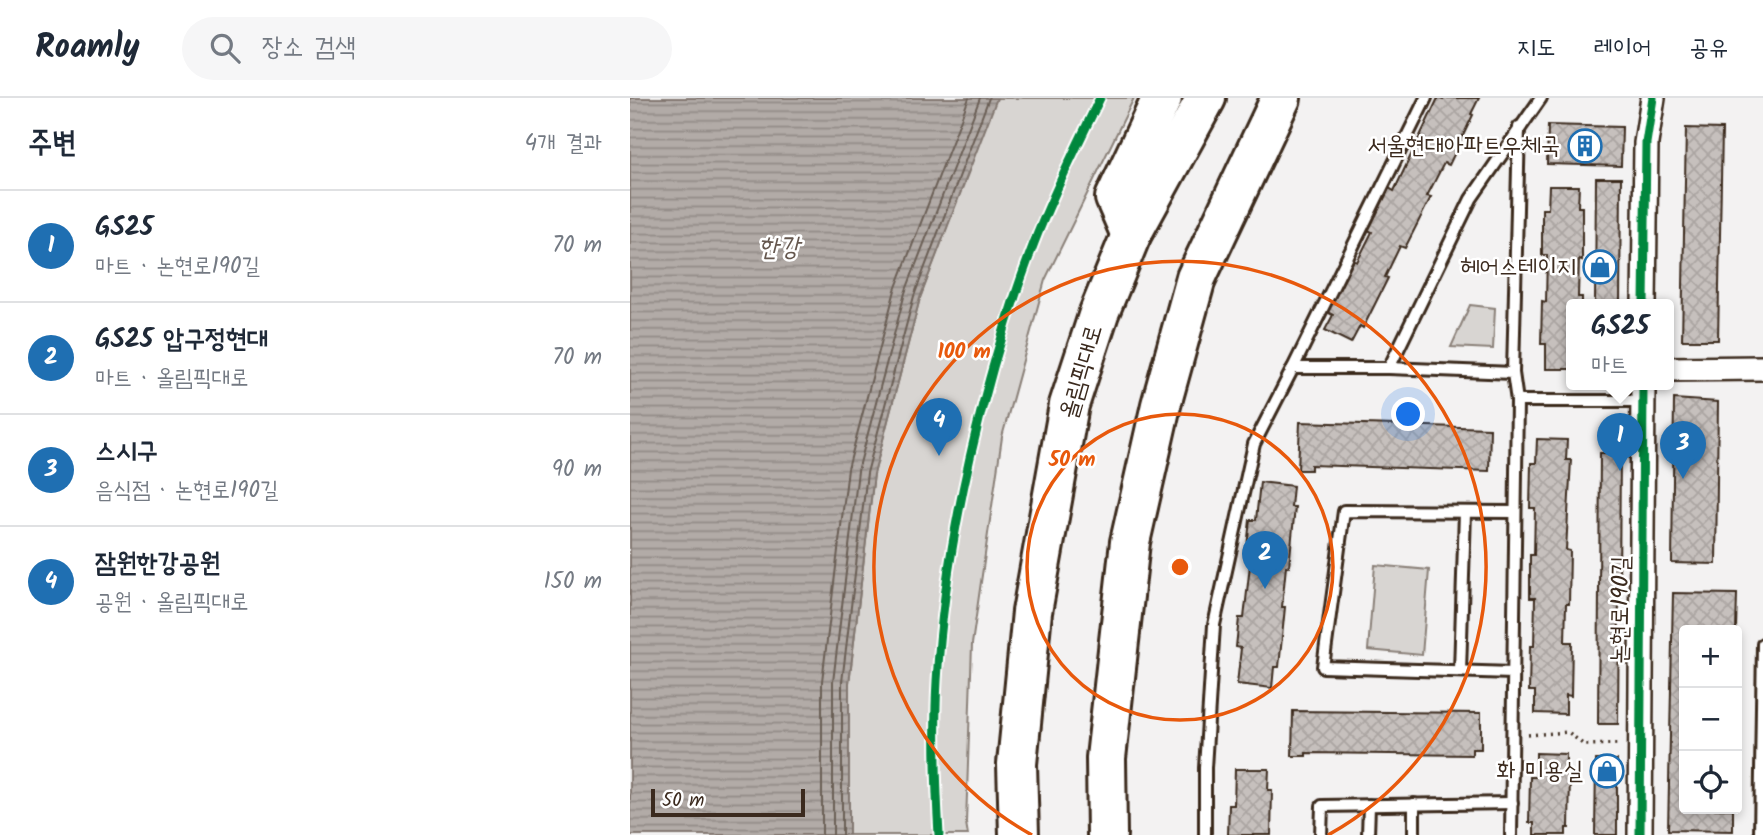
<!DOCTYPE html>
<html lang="ko">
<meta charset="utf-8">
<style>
:root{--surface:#fff;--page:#f6f6f7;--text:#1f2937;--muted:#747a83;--line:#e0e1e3;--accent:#1f6fb2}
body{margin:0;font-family:Kalam,"Poor Story",sans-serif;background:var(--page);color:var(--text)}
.controls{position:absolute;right:21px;bottom:21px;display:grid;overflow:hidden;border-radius:7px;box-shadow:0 4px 10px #0003}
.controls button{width:63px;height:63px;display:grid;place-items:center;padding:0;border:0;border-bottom:2px solid var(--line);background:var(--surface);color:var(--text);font:35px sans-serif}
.scale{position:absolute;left:21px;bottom:18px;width:154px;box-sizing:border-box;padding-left:7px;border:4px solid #3b2a1e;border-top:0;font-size:19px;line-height:24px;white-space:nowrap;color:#3b2a1e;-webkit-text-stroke:5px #fff;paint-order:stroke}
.you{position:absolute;left:779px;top:317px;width:24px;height:24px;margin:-18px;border:5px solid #fff;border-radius:50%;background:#1a73e8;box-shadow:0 0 0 10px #1a73e833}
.badge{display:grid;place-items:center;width:46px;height:46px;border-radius:50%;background:var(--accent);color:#fff;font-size:23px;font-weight:700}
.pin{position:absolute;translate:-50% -58px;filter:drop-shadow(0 2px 4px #0008)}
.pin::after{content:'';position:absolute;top:37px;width:24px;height:21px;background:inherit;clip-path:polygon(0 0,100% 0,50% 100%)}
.popup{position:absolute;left:936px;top:201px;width:108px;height:91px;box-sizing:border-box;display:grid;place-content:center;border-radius:7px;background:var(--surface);filter:drop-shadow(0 2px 5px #0005);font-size:23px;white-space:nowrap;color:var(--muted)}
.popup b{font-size:26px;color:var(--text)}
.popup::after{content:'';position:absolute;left:50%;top:100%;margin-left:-14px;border:14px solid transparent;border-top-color:var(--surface)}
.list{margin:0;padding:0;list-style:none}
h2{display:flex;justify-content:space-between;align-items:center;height:91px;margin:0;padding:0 28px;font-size:30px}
h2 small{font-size:23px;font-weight:400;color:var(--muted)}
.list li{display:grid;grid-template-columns:46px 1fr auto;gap:21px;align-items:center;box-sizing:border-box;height:112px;padding:0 28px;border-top:2px solid var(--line)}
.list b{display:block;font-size:26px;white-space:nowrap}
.list p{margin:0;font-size:23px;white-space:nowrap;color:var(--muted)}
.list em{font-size:23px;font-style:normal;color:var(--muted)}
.icon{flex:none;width:38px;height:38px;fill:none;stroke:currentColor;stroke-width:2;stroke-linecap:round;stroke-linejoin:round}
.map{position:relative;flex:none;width:1133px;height:737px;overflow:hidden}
header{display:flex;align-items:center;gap:42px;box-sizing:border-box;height:98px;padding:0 35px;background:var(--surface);border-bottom:2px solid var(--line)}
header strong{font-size:33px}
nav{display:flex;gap:38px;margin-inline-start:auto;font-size:24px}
.search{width:490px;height:63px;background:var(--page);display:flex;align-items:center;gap:18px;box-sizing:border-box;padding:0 24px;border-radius:38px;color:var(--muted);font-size:26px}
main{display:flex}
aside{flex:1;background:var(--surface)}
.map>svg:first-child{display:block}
.green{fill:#d8d5d2;stroke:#8a8078;stroke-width:2}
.water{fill:url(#water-rules);stroke:#827770;stroke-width:2}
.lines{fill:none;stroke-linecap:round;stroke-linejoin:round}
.shore{stroke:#6b5e55;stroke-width:2}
.building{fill:url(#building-cross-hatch);stroke:#3b2a1e;stroke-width:2}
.lane-casing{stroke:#3b2a1e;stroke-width:16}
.street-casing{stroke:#3b2a1e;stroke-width:28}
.highway-casing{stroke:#3b2a1e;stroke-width:44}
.path{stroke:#3b2a1e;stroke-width:3.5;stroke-dasharray:2 5;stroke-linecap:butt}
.lane{stroke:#fff;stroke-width:10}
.street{stroke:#fff;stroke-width:23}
.highway{stroke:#fff;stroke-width:38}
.cycleway-casing{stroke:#fff;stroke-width:13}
.cycleway{stroke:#00873e;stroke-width:9}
.ring{fill:none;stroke:#e8590c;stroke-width:3.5}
.labels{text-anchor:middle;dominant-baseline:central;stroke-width:5;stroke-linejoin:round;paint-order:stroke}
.poi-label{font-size:24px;fill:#3b2a1e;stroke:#fff;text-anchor:end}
.street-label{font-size:24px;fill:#3b2a1e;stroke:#fff}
.water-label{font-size:26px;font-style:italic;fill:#65574e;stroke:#fff}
.centre{fill:#e8590c;stroke:#fff;stroke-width:3.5}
.ring-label{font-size:21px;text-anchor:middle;font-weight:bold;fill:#e8590c;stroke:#fff;stroke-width:5;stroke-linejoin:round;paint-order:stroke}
</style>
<header>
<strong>Roamly</strong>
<div class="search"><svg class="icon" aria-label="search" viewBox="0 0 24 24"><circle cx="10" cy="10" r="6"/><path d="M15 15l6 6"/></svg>장소 검색</div>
<nav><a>지도</a><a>레이어</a><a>공유</a></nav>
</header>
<main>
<aside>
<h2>주변<small>4개 결과</small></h2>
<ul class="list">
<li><span class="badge">1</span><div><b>GS25</b><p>마트 · 논현로190길</p></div><em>70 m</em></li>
<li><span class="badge">2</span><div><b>GS25 압구정현대</b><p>마트 · 올림픽대로</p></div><em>70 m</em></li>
<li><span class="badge">3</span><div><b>스시구</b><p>음식점 · 논현로190길</p></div><em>90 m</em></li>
<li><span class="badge">4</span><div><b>잠원한강공원</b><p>공원 · 올림픽대로</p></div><em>150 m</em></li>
</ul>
</aside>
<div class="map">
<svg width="1133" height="737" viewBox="0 0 1133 737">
<defs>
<pattern id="water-rules" width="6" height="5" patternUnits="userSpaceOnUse" patternTransform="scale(1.75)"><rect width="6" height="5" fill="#b2aba7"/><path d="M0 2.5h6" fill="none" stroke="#928b87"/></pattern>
<pattern id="building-cross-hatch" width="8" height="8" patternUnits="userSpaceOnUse" patternTransform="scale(1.75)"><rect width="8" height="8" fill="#c6c0bd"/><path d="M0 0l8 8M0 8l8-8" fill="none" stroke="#aba5a2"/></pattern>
</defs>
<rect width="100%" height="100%" fill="#f3f2f2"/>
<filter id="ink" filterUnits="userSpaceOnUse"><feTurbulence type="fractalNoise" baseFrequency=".0143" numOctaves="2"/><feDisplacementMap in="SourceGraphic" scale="14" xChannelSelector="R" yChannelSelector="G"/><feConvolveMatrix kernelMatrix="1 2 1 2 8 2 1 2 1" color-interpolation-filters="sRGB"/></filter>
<g filter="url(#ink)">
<g class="green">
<polygon points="366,0 504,0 415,182 372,339 342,546 336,725 338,737 219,737 219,585 244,376 290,200"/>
<polygon points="840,207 865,210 863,251 821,249"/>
<polygon points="745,467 799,472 792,557 738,552"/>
</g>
<polygon class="water" points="0,0 367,0 290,200 244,376 219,585 219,737 0,737"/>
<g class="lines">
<g class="shore">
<polyline points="192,737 192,583 218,371 265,192 339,0"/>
<polyline points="203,737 203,584 228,373 275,195 350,0"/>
<polyline points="212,737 212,584 237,375 284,198 359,0"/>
</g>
</g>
<g class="building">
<polygon points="808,0 813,2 814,0 849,0 841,16 843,17 819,67 814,65 797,98 801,99 775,150 770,148 755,179 758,180 733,230 730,228 721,245 695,232 703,217 697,214 723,162 727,164 742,134 738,132 759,90 764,93"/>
<polygon points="918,27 992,29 991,68 917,66"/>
<polygon points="1056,30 1092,31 1088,242 1052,242"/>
<polygon points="966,80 991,80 990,207 965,207"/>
<polygon points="919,88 949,88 948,109 952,109 952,162 949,161 948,199 952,199 952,207 941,207 941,271 916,271 916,246 911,246 912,203 916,204 917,157 912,157 912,111 918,111"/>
<polygon points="1044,301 1088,304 1086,466 1042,465"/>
<polygon points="670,324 860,330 859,373 681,367 681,372 668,372"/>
<polygon points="907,341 937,342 936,362 941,362 936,452 940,453 939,506 936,506 935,544 942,544 941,598 936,597 936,616 905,615 905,593 899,593 900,548 904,548 905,500 900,500 900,457 904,457 905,410 900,410 901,365 906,365"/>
<polygon points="970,355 990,355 988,626 968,626"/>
<polygon points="630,384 663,388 661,409 665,409 659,469 656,468 652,509 655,509 649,569 644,569 642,590 607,586 611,550 606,549 609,520 614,520 622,449 617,449 620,422 626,422"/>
<polygon points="1043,495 1107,496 1106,532 1054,532 1054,711 1103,711 1103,733 1038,732"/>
<polygon points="663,613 851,615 851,651 842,651 842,657 676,655 676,658 662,658"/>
<polygon points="906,655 936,656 936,677 940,677 939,730 936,730 936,737 904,737 904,725 899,725 900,679 906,679"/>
<polygon points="966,662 987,662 987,737 965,737"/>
<polygon points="605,671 639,671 638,692 642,692 641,737 598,737 599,707 604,707"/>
</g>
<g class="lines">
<defs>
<g id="lane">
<polyline points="663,270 796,0"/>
<polyline points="759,270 841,101 911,0"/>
<polyline points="883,275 889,29"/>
<polyline points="830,573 835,414"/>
<polyline points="883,575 693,569 714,413 885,414"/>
<polyline points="575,737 575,670 584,527 624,346 663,270 759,270 883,275 887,303 1012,303"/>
<polyline points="691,737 692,708 882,705"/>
<polyline points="738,737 739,707"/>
<polyline points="784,737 784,706"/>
<polyline points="881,737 887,303"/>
<polyline points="1130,737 1133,546"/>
</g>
<g id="street">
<polyline points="1014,207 1016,45 1023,0"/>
<polyline points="1039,271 1133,270"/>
<polyline points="1010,737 1013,287"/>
</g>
<g id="highway">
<polyline points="501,137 485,100 532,0"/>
<polyline points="389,737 387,666 402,514 439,307 469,215 501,137 576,0"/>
<polyline points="477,737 476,660 500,444 531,307 566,180 651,0"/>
</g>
</defs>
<use href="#lane" class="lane-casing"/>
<use href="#street" class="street-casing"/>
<use href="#highway" class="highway-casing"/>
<polyline class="path" points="898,637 938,634 954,647 990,646"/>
<use href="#lane" class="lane"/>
<use href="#street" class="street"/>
<use href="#highway" class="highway"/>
<defs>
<g id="cycleway">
<polyline points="1014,207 1016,45 1023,0"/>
<path d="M309,737c-3,-51 -5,-102 -2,-154 8,-141 47,-306 97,-438 19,-50 43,-97 66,-145"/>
<polyline points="1010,737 1013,287"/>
</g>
</defs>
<use href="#cycleway" class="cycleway-casing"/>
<use href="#cycleway" class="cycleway"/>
</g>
</g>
<g class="ring">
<circle cx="550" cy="469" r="153"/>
<path d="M402 737A306 306 0 1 1 698 737"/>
</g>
<defs>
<symbol id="building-ring" viewBox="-11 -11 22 22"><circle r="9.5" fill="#fff" stroke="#1f6fb2" stroke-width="1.5"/><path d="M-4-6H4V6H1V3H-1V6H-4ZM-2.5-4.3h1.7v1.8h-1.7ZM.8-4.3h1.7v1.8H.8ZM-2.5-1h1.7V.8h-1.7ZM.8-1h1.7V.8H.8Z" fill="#1f6fb2"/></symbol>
<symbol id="shop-ring" viewBox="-11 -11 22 22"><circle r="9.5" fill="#fff" stroke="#1f6fb2" stroke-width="1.5"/><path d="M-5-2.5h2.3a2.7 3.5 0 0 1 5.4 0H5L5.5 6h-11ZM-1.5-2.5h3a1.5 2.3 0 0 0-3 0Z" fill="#1f6fb2"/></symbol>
</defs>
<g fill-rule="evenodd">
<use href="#building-ring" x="936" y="29" width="38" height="38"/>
<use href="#shop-ring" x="951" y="150" width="38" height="38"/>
<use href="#shop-ring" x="958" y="654" width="38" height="38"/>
</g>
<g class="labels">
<g class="poi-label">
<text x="930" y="48">서울현대아파트우체국</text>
<text x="946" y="169">헤어스테이지</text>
<text x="953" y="673">화 미용실</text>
</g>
<g class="street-label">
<text transform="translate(452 274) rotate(-74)">올림픽대로</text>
<text transform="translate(991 512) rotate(-89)">논현로190길</text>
</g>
<g class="water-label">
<text x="149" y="150">한강</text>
</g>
</g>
<circle cx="550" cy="469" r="10" class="centre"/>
<g class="ring-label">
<text x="334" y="260">100 m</text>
<text x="442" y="368">50 m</text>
</g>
</svg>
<div class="controls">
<button>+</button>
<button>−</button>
<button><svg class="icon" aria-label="locate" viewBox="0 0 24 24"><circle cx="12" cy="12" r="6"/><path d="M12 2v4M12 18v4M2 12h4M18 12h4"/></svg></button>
</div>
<div class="scale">50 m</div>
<div class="you"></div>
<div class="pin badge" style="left:990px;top:373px">1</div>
<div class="popup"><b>GS25</b>마트</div>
<div class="pin badge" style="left:635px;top:491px">2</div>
<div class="pin badge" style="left:1053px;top:381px">3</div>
<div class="pin badge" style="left:309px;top:358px">4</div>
</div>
</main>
